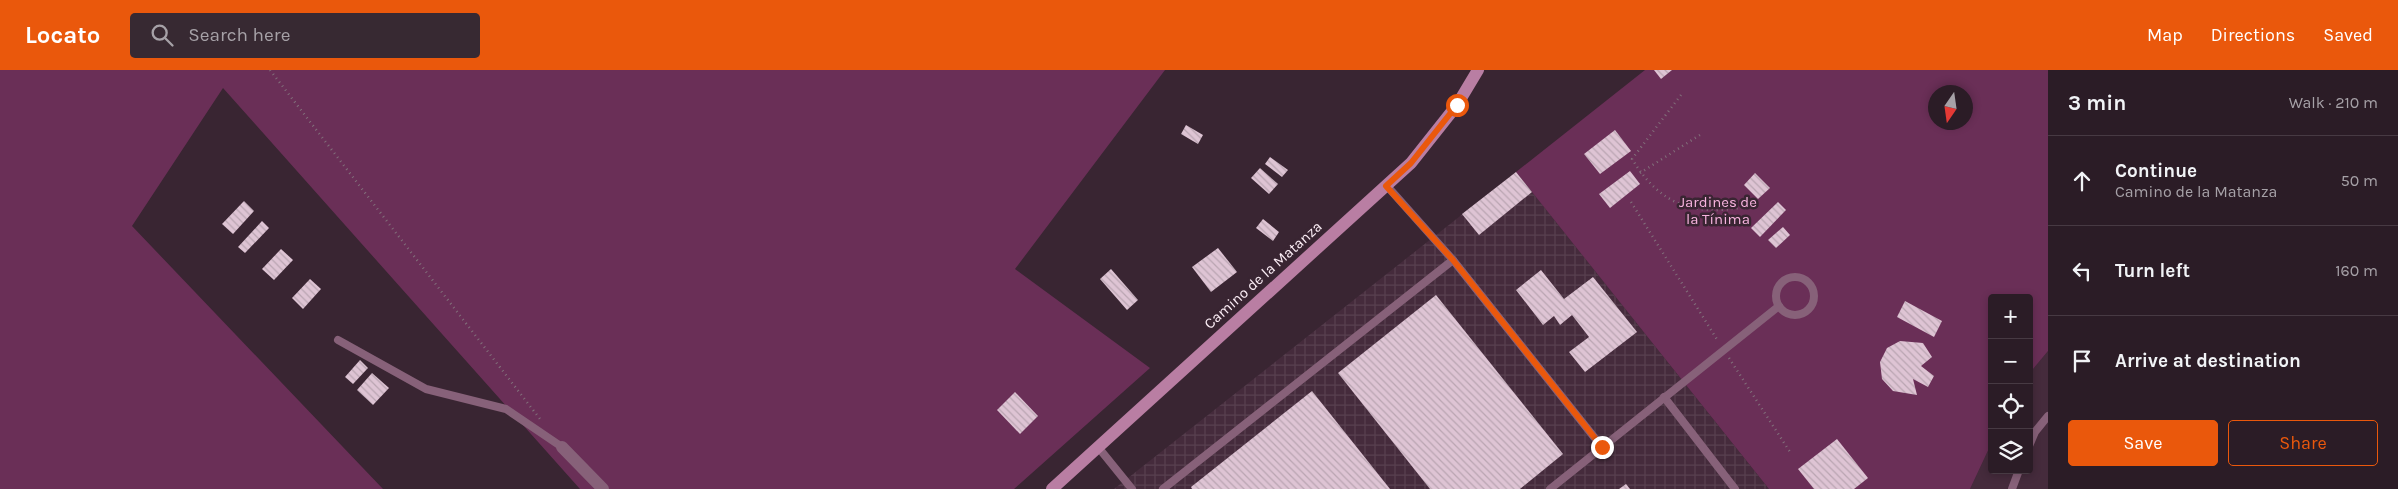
<!DOCTYPE html>
<meta charset="utf-8">
<style>
:root{--surface:#2b1c26;--page:#372932;--text:#f1f3f6;--muted:#a6a1a7;--line:#473a43;--accent:#ea580c}
body{margin:0;font-family:Karla,sans-serif;background:var(--page);color:var(--text)}
.controls{position:absolute;right:15px;bottom:15px;display:grid;overflow:hidden;border-radius:5px;box-shadow:0 2px 8px #0003}
.controls button{width:45px;height:45px;display:grid;place-items:center;padding:0;border:0;border-bottom:1px solid var(--line);background:var(--surface);color:var(--text);font:25px sans-serif}
.compass{position:absolute;left:1928px;top:15px;width:45px;height:45px;border-radius:50%;background:var(--surface);box-shadow:0 2px 8px #0003;rotate:193deg}
.stop{position:absolute;width:15px;height:15px;margin:-11px;border:4px solid #ea580c;border-radius:50%;background:#fff}
.stop.end{background:#ea580c;border-color:#fff;box-shadow:0 1px 5px #0008}
.list{margin:0;padding:0;list-style:none}
h2{display:flex;justify-content:space-between;align-items:center;height:65px;margin:0;padding:0 20px;font-size:21px}
h2 small{font-size:16px;font-weight:400;color:var(--muted)}
.list li{display:grid;grid-template-columns:32px 1fr auto;gap:15px;align-items:center;box-sizing:border-box;height:90px;padding:0 20px;border-top:1px solid var(--line)}
.list b{display:block;font-size:19px;white-space:nowrap}
.list p{margin:0;font-size:16px;white-space:nowrap;color:var(--muted)}
.list em{font-size:16px;font-style:normal;color:var(--muted)}
.actions{display:flex;gap:10px;padding:15px 20px}
.actions a{flex:1;padding:11px 0;border:1px solid var(--accent);border-radius:5px;text-align:center;font-size:18px;color:var(--accent)}
.actions .main{background:var(--accent);color:#fff}
.icon{flex:none;width:28px;height:28px;fill:none;stroke:currentColor;stroke-width:2;stroke-linecap:round;stroke-linejoin:round}
.map{position:relative;flex:none;width:2048px;height:419px;overflow:hidden}
header{display:flex;align-items:center;gap:30px;box-sizing:border-box;height:70px;padding:0 25px;background:var(--accent);color:#fff}
header strong{font-size:24px}
nav{display:flex;gap:28px;margin-inline-start:auto;font-size:18px}
.search{width:350px;height:45px;background:var(--page);display:flex;align-items:center;gap:12px;box-sizing:border-box;padding:0 18px;border-radius:5px;color:var(--muted);font-size:19px}
main{display:flex}
aside{flex:1;background:var(--surface)}
.map>svg:first-child{display:block}
.built{fill:#452b3c}
.industrial{fill:url(#industrial-grid)}
.green{fill:#6a2f57;fill-rule:evenodd}
.building{fill:url(#building-back-hatch)}
.lines{fill:none;stroke-linecap:round;stroke-linejoin:round}
.path{stroke:#82707b;stroke-width:2.5;stroke-dasharray:1 4;stroke-linecap:butt}
.lane{stroke:#876179;stroke-width:8}
.street{stroke:#876179;stroke-width:12}
.secondary{stroke:#b97ea3;stroke-width:12}
.route{stroke:#ea580c;stroke-width:6}
.labels{text-anchor:middle;dominant-baseline:central;stroke-width:5;stroke-linejoin:round;paint-order:stroke}
.park-label{font-size:15px;fill:#f8b4df;stroke:#392532}
.street-label{font-size:15px;fill:#fceef6;stroke:#392532}
</style>
<header>
<strong>Locato</strong>
<div class="search"><svg class="icon" aria-label="search" viewBox="0 0 24 24"><circle cx="10" cy="10" r="6"/><path d="M15 15l6 6"/></svg>Search here</div>
<nav><a>Map</a><a>Directions</a><a>Saved</a></nav>
</header>
<main>
<div class="map">
<svg width="2048" height="419" viewBox="0 0 2048 419">
<defs>
<pattern id="industrial-grid" width="8" height="8" patternUnits="userSpaceOnUse" patternTransform="scale(1.25)"><rect width="8" height="8" fill="#452b3c"/><path d="M0 4h8M4 0v8" fill="none" stroke="#58404f"/></pattern>
<pattern id="building-back-hatch" width="6" height="6" patternUnits="userSpaceOnUse" patternTransform="scale(1.25)"><rect width="6" height="6" fill="#dec4d4"/><path d="M-1 5l2 2M0 0l6 6M5-1l2 2" fill="none" stroke="#baa5b2"/></pattern>
</defs>
<rect width="100%" height="100%" fill="#392532"/>
<polygon class="built" points="2048,281 2048,419 1970,419 1992,372 1992,400 2029,400 2029,304"/>
<polygon class="industrial" points="1516,102 1769,419 1114,419"/>
<g class="green">
<polygon points="0,0 1165,0 1015,199 1150,298 1014,419 580,419 223,18 132,156 383,419 0,419"/>
<path d="M1645,0h403v281l-19,23v-76h-37v144l-22,47h-201l-253,-317zM1936,22h30v30h-30z"/>
</g>
<g class="building">
<polygon points="1654,0 1672,0 1661,9"/>
<polygon points="1186,55 1203,65 1198,74 1181,64"/>
<polygon points="1615,60 1631,81 1600,104 1584,84"/>
<polygon points="1270,87 1288,100 1282,107 1265,94"/>
<polygon points="1260,98 1278,114 1269,124 1251,108"/>
<polygon points="1630,101 1640,114 1610,138 1599,124"/>
<polygon points="1516,102 1532,122 1479,165 1462,144"/>
<polygon points="1755,103 1770,118 1758,129 1744,115"/>
<polygon points="244,131 254,141 233,164 222,154"/>
<polygon points="1778,132 1786,140 1760,167 1751,158"/>
<polygon points="1263,149 1279,162 1273,171 1256,158"/>
<polygon points="262,151 269,158 245,183 238,177"/>
<polygon points="1783,157 1790,165 1776,178 1768,170"/>
<polygon points="1218,178 1237,202 1211,222 1192,197"/>
<polygon points="281,179 293,190 274,210 262,199"/>
<polygon points="1111,199 1138,230 1127,240 1100,209"/>
<polygon points="1541,200 1564,229 1593,207 1637,262 1585,302 1569,282 1589,267 1572,245 1560,255 1554,246 1543,255 1516,220"/>
<polygon points="310,209 321,219 303,239 292,228"/>
<polygon points="1436,225 1563,384 1520,419 1430,419 1338,303"/>
<polygon points="1905,231 1942,251 1934,267 1897,247"/>
<polygon points="1900,271 1923,273 1932,287 1921,296 1934,306 1928,317 1913,309 1917,325 1893,321 1882,309 1880,292 1887,278"/>
<polygon points="360,290 368,298 353,314 345,307"/>
<polygon points="372,303 389,318 373,335 357,320"/>
<polygon points="1312,321 1390,419 1192,419 1191,417"/>
<polygon points="1015,322 1038,346 1020,364 997,340"/>
<polygon points="1837,369 1868,408 1854,419 1814,419 1798,399"/>
<polygon points="1626,414 1630,419 1619,419"/>
</g>
<g class="lines">
<g class="path">
<polyline points="270,0 540,349"/>
<path d="M1681,25l-49,64c29,47 62,57 113,48"/>
<polyline points="1640,103 1703,63"/>
<polyline points="1631,132 1718,271"/>
<polyline points="1729,288 1790,382"/>
</g>
<g class="lane">
<polyline points="1387,116 1453,190"/>
<circle cx="1795" cy="226" r="19"/>
<polyline points="338,270 426,319 506,339 562,377"/>
<polyline points="1664,327 1735,419"/>
<polyline points="2029,376 2035,362 2048,346"/>
<polyline points="1098,377 1132,419"/>
<polyline points="1163,419 1453,190 1602,377"/>
<polyline points="1550,419 1779,236"/>
<polyline points="2012,419 2019,400"/>
</g>
<polyline class="street" points="562,377 603,419"/>
<polyline class="secondary" points="1052,419 1411,93 1457,35 1478,0"/>
</g>
<g class="lines">
<polyline class="route" points="1457,35 1411,93 1386,116 1453,190 1602,377"/>
</g>
<g class="labels">
<g class="park-label">
<text x="1718" y="132">Jardines de<tspan x="1718" dy="17">la Tínima</tspan></text>
</g>
<g class="street-label">
<text transform="translate(1263 205) rotate(-42)">Camino de la Matanza</text>
</g>
</g>
</svg>
<div class="controls">
<button>+</button>
<button>−</button>
<button><svg class="icon" aria-label="locate" viewBox="0 0 24 24"><circle cx="12" cy="12" r="6"/><path d="M12 2v4M12 18v4M2 12h4M18 12h4"/></svg></button>
<button><svg class="icon" aria-label="layers" viewBox="0 0 24 24"><path d="M12 4l9 5-9 5-9-5zM3 14l9 5 9-5"/></svg></button>
</div>
<svg class="compass" viewBox="-18 -18 36 36"><path d="M0-13l5 13h-10z" fill="#e53935"/><path d="M0 13l5-13h-10z" fill="#a6a1a7"/></svg>
<div class="stop" style="left:1457px;top:35px"></div>
<div class="stop end" style="left:1602px;top:377px"></div>
</div>
<aside>
<h2>3 min<small>Walk · 210 m</small></h2>
<ul class="list">
<li><svg class="icon" aria-label="ahead" viewBox="0 0 24 24"><path d="M12 20V5M6 11l6-6 6 6"/></svg><div><b>Continue</b><p>Camino de la Matanza</p></div><em>50 m</em></li>
<li><svg class="icon" aria-label="left" viewBox="0 0 24 24"><path d="M17 20v-9H6M10 6l-5 5 5 5"/></svg><div><b>Turn left</b></div><em>160 m</em></li>
<li><svg class="icon" aria-label="arrive" viewBox="0 0 24 24"><path d="M6 21V4h12l-3 4 3 4H6"/></svg><div><b>Arrive at destination</b></div></li>
</ul>
<div class="actions"><a class="main">Save</a><a>Share</a></div>
</aside>
</main>
